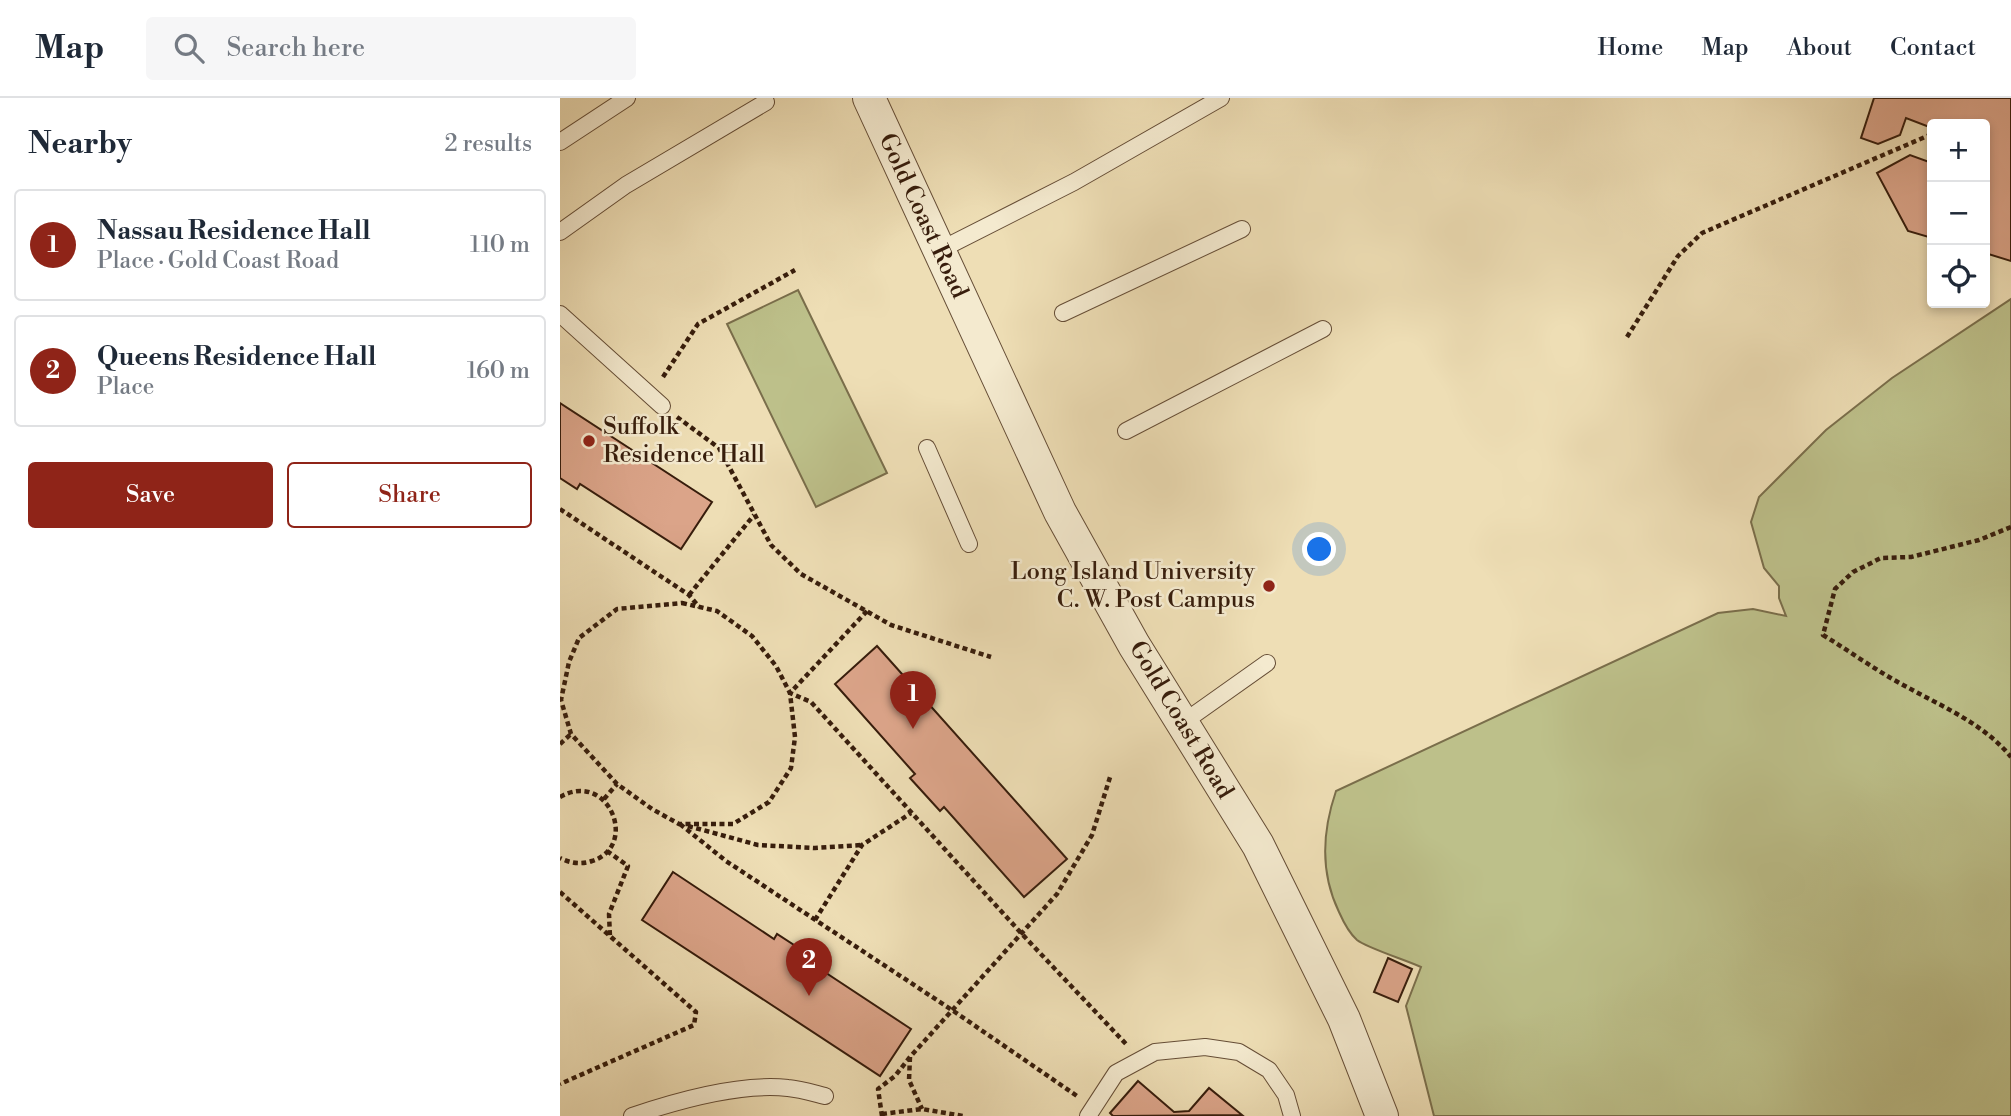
<!DOCTYPE html>
<meta charset="utf-8">
<style>
:root{--surface:#fff;--page:#f6f6f7;--text:#1f2937;--muted:#747a83;--line:#e0e1e3;--accent:#8f2418}
body{margin:0;font-family:"Libre Bodoni",serif;background:var(--page);color:var(--text)}
.controls{position:absolute;right:21px;top:21px;display:grid;overflow:hidden;border-radius:7px;box-shadow:0 4px 10px #0003}
.controls button{width:63px;height:63px;display:grid;place-items:center;padding:0;border:0;border-bottom:2px solid var(--line);background:var(--surface);color:var(--text);font:35px sans-serif}
.you{position:absolute;left:760px;top:452px;width:24px;height:24px;margin:-18px;border:5px solid #fff;border-radius:50%;background:#1a73e8;box-shadow:0 0 0 10px #1a73e833}
.badge{display:grid;place-items:center;width:46px;height:46px;border-radius:50%;background:var(--accent);color:#fff;font-size:23px;font-weight:700}
.pin{position:absolute;translate:-50% -58px;filter:drop-shadow(0 2px 4px #0008)}
.pin::after{content:'';position:absolute;top:37px;width:24px;height:21px;background:inherit;clip-path:polygon(0 0,100% 0,50% 100%)}
.list{margin:0;padding:0;list-style:none}
h2{display:flex;justify-content:space-between;align-items:center;height:91px;margin:0;padding:0 28px;font-size:30px}
h2 small{font-size:23px;font-weight:400;color:var(--muted)}
.list li{display:grid;grid-template-columns:46px 1fr auto;gap:21px;align-items:center;box-sizing:border-box;height:112px;margin:0 14px 14px;padding:0 14px;border:2px solid var(--line);border-radius:7px}
.list b{display:block;font-size:26px;white-space:nowrap}
.list p{margin:0;font-size:23px;white-space:nowrap;color:var(--muted)}
.list em{font-size:23px;font-style:normal;color:var(--muted)}
.actions{display:flex;gap:14px;padding:21px 28px}
.actions a{flex:1;padding:16px 0;border:2px solid var(--accent);border-radius:7px;text-align:center;font-size:24px;color:var(--accent)}
.actions .main{background:var(--accent);color:#fff}
.icon{flex:none;width:38px;height:38px;fill:none;stroke:currentColor;stroke-width:2;stroke-linecap:round;stroke-linejoin:round}
.map{position:relative;flex:none;width:1451px;height:1018px;overflow:hidden}
header{display:flex;align-items:center;gap:42px;box-sizing:border-box;height:98px;padding:0 35px;background:var(--surface);border-bottom:2px solid var(--line)}
header strong{font-size:33px}
nav{display:flex;gap:38px;margin-inline-start:auto;font-size:24px}
.search{width:490px;height:63px;background:var(--page);display:flex;align-items:center;gap:18px;box-sizing:border-box;padding:0 24px;border-radius:7px;color:var(--muted);font-size:26px}
main{display:flex}
aside{flex:1;background:var(--surface)}
.map>svg:first-child{display:block}
.green{fill:#bdc08a;stroke:#7a6e4b;stroke-width:2}
.building{fill:#dba489;stroke:#371d0c;stroke-width:2}
.lines{fill:none;stroke-linecap:round;stroke-linejoin:round}
.service-casing{stroke:#654d36;stroke-width:18}
.minor-casing{stroke:#654d36;stroke-width:34}
.path{stroke:#371d0c;stroke-width:4.5;stroke-dasharray:5 3.5;stroke-linecap:butt}
.service{stroke:#f4eacf;stroke-width:16}
.minor{stroke:#f4eacf;stroke-width:32}
.poi-dot{fill:#8f2418;stroke:#f4eacf;stroke-width:2.5}
.labels{text-anchor:middle;dominant-baseline:central;stroke-width:5;stroke-linejoin:round;paint-order:stroke}
.street-label{font-size:24px;fill:#371d0c;stroke:#f4eacf}
.poi-label{font-size:24px;fill:#371d0c;stroke:#f4eacf;text-anchor:start}
</style>
<header>
<strong>Map</strong>
<div class="search"><svg class="icon" aria-label="search" viewBox="0 0 24 24"><circle cx="10" cy="10" r="6"/><path d="M15 15l6 6"/></svg>Search here</div>
<nav><a>Home</a><a>Map</a><a>About</a><a>Contact</a></nav>
</header>
<main>
<aside>
<h2>Nearby<small>2 results</small></h2>
<ul class="list">
<li><span class="badge">1</span><div><b>Nassau Residence Hall</b><p>Place · Gold Coast Road</p></div><em>110 m</em></li>
<li><span class="badge">2</span><div><b>Queens Residence Hall</b><p>Place</p></div><em>160 m</em></li>
</ul>
<div class="actions"><a class="main">Save</a><a>Share</a></div>
</aside>
<div class="map">
<svg width="1451" height="1018" viewBox="0 0 1451 1018">
<rect width="100%" height="100%" fill="#eedeb5"/>
<filter id="stains"><feTurbulence type="fractalNoise" baseFrequency=".00286" numOctaves="4"/><feColorMatrix values="0 0 0 0 .2 0 0 0 0 .09 0 0 0 0 .02 0 0 0 .5 -.17"/></filter>
<radialGradient id="worn" r=".72"><stop offset=".6" stop-color="#630" stop-opacity="0"/><stop offset="1" stop-color="#630" stop-opacity=".3"/></radialGradient>
<g class="green">
<polygon points="238,192 327,375 256,409 167,226"/>
<path d="M1451,201v817h-577l-28,-110 15,-39c-15,-7 -54,-19 -64,-27 -8,-7 -14,-19 -18,-28 -19,-39 -17,-80 -3,-121l382,-178 35,-4 33,7 -7,-18v-12l-15,-18 -13,-46 8,-25 67,-67 66,-52z"/>
</g>
<g class="building">
<polygon points="1314,0 1451,0 1451,163 1425,155 1425,26 1372,26 1372,30 1346,20 1340,37 1318,46 1301,40"/>
<polygon points="1372,56 1372,140 1348,133 1317,75 1350,57 1369,64"/>
<polygon points="0,305 152,404 121,451 20,386 17,391 0,380"/>
<polygon points="317,548 507,761 464,799 384,709 380,713 350,680 355,676 275,586"/>
<polygon points="113,774 214,841 217,836 254,860 251,865 351,931 320,978 82,822"/>
<polygon points="828,860 852,871 838,904 814,894"/>
<polygon points="578,983 614,1014 629,1013 649,990 682,1017 553,1018 550,1015"/>
</g>
<g class="lines">
<defs>
<g id="service">
<polyline points="0,44 67,0"/>
<polyline points="0,134 66,87 206,4"/>
<polyline points="378,153 514,84 661,0"/>
<polyline points="503,215 682,131"/>
<polyline points="0,216 102,308"/>
<polyline points="566,333 763,231"/>
<polyline points="367,350 409,446"/>
<polyline points="621,626 707,565"/>
<path d="M72,1018c44,-15 109,-33 156,-28 12,1 25,5 37,8"/>
<polyline points="528,1018 556,975 595,954 645,949 679,954 709,972 726,997 732,1018"/>
</g>
<polyline id="minor" points="309,0 500,414 574,547 698,747 784,921 822,1018"/>
</defs>
<use href="#service" class="service-casing"/>
<use href="#minor" class="minor-casing"/>
<g class="path">
<polyline points="1067,239 1118,158 1142,135 1372,36"/>
<polyline points="103,279 138,226 235,172"/>
<polyline points="117,319 159,350 211,447 241,476 331,527 431,559"/>
<polyline points="0,411 129,497 139,509"/>
<path d="M1451,429l-32,13 -68,17 -30,1 -28,14 -18,17 -12,46c28,17 55,37 84,52 36,20 77,37 104,70"/>
<polyline points="129,497 194,417"/>
<polygon points="122,505 157,513 192,538 216,568 230,595 235,639 231,670 209,704 173,726 119,726 92,711 57,686 11,636 1,602 9,564 19,540 57,511"/>
<polyline points="307,513 230,595 251,604 461,835 566,946"/>
<polyline points="0,646 11,636"/>
<path d="M0,699c48,-28 80,49 32,64 -12,4 -22,2 -32,-3"/>
<polyline points="44,701 57,686"/>
<polyline points="120,726 166,763 392,912 517,998"/>
<polyline points="128,728 198,747 255,750 302,747"/>
<polyline points="47,753 68,768 49,816 50,839"/>
<polyline points="0,794 136,914 134,927 0,986"/>
<polyline points="255,822 302,747 351,715"/>
<polyline points="350,959 349,982 362,1011"/>
<polyline points="322,1016 362,1011 403,1018"/>
<polyline points="322,1018 318,991 335,978 350,959 497,796 532,737 551,676"/>
</g>
<use href="#service" class="service"/>
<use href="#minor" class="minor"/>
</g>
<g class="poi-dot">
<circle cx="29" cy="343" r="7"/>
<circle cx="709" cy="488" r="7"/>
</g>
<g class="labels">
<g class="street-label">
<text transform="translate(363 118) rotate(65)">Gold Coast Road</text>
<text transform="translate(621 622) rotate(59)">Gold Coast Road</text>
</g>
<g class="poi-label">
<text x="43" y="329">Suffolk<tspan x="43" dy="28">Residence Hall</tspan></text>
<text x="695" y="474" text-anchor="end">Long Island University<tspan x="695" dy="28">C. W. Post Campus</tspan></text>
</g>
</g>
<rect width="100%" height="100%" filter="url(#stains)"/>
<rect width="100%" height="100%" fill="url(#worn)"/>
</svg>
<div class="controls">
<button>+</button>
<button>−</button>
<button><svg class="icon" aria-label="locate" viewBox="0 0 24 24"><circle cx="12" cy="12" r="6"/><path d="M12 2v4M12 18v4M2 12h4M18 12h4"/></svg></button>
</div>
<div class="you"></div>
<div class="pin badge" style="left:353px;top:631px">1</div>
<div class="pin badge" style="left:249px;top:898px">2</div>
</div>
</main>
